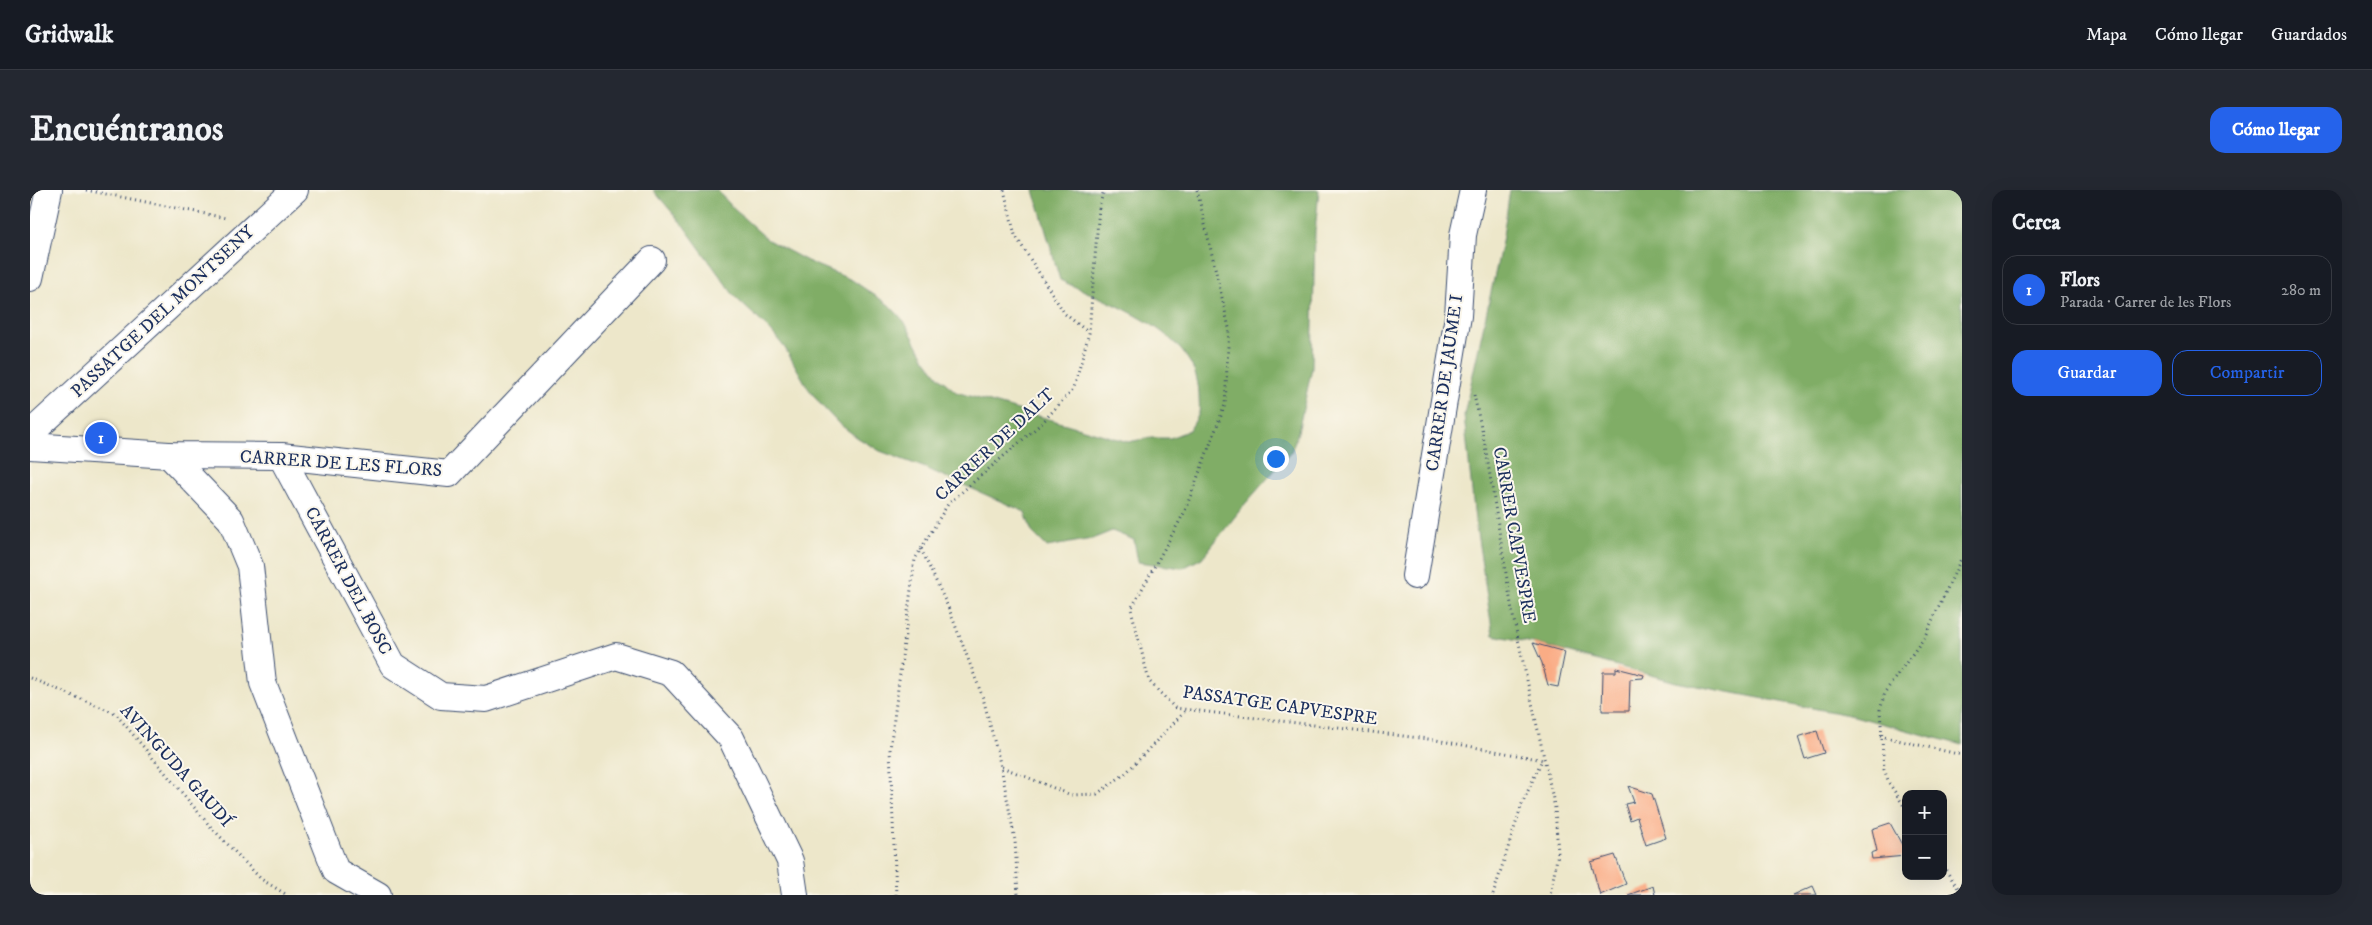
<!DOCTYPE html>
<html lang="es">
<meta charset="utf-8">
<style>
:root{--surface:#171b24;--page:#242831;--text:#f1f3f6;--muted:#9ea1a6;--line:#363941;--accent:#2563eb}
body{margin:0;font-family:"IM FELL DW Pica",serif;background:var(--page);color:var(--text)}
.controls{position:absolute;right:15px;bottom:15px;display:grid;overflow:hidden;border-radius:10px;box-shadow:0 5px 20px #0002}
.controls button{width:45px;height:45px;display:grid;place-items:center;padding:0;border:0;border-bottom:1px solid var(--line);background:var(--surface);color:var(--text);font:25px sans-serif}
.you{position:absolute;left:1245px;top:268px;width:18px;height:18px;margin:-12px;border:4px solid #fff;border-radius:50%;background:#1a73e8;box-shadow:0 0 0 8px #1a73e833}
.badge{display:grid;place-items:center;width:32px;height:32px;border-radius:50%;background:var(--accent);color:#fff;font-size:16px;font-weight:700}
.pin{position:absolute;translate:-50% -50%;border:2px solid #fff;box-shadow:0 1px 5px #0006}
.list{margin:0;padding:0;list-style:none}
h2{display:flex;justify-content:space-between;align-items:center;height:65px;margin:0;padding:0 20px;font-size:21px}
h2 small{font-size:16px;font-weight:400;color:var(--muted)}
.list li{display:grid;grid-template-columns:32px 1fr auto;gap:15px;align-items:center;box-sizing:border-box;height:70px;margin:0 10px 10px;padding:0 10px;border:1px solid var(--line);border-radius:15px}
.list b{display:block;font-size:19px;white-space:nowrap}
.list p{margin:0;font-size:16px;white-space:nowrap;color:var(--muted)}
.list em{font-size:16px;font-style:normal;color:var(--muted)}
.actions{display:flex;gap:10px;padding:15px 20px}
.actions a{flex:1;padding:11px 0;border:1px solid var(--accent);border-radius:15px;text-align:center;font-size:18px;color:var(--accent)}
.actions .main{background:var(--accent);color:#fff}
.map{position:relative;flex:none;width:1932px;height:705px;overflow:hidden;border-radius:15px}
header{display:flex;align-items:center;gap:30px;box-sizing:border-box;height:70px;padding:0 25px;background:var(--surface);border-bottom:1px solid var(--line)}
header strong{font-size:24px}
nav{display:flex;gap:28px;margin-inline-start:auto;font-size:18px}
.intro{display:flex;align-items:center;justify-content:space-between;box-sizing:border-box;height:120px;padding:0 30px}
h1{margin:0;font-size:35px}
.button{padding:12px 22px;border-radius:15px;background:var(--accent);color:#fff;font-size:18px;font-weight:700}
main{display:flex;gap:30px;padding:0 30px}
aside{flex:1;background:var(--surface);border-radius:15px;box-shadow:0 5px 20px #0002}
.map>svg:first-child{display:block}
.forest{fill:#80ad66;stroke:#4e6e62}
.building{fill:#faac85}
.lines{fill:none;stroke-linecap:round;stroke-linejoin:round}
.street-casing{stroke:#3a4b6e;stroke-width:28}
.path{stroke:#3a4b6e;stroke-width:3;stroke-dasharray:1 4;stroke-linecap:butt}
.street{stroke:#fff;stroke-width:26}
.labels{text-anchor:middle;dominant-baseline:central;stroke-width:4;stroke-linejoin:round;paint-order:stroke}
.street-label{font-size:18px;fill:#1b2f5e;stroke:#fbf7ec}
</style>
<header>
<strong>Gridwalk</strong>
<nav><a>Mapa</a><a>Cómo llegar</a><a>Guardados</a></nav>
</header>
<div class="intro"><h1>Encuéntranos</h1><a class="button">Cómo llegar</a></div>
<main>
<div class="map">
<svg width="1932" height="705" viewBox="0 0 1932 705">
<rect width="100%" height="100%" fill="#fbf7ec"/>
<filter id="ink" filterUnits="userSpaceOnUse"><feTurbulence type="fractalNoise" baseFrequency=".02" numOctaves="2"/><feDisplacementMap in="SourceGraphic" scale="10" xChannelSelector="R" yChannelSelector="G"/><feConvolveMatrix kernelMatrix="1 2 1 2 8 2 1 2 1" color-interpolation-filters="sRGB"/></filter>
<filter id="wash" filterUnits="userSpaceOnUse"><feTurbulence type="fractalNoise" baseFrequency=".0096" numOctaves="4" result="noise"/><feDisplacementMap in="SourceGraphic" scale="20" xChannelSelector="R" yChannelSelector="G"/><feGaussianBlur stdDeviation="1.12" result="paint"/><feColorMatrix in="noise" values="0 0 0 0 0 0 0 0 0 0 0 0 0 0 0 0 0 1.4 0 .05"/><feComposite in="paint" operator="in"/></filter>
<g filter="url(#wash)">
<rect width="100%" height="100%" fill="#ede7ca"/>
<g class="forest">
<path d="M623,0h64l18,20 33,30 43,23 41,17 37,25 15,16 21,38 14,18 17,15 172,50 21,-4h21l20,-8c2,-5 7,-11 9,-17 1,-5 0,-13 0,-19 -2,-64 -91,-91 -139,-114l-26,-90h285l-4,42 -3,136 -14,64 -7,20 -46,52 -43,54 -19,10 -45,-6 -4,-22 -22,-9 -20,8 -45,8 -15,-15 -7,-20 -102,-45 -43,-16 -22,-13 -20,-15 -17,-18 -13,-17 -23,-40 -14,-17 -36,-34 -52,-72z"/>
<polygon points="1480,0 1932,0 1932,555 1824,526 1646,492 1503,453 1463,445 1445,330 1434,225 1472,52"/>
</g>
<g id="blocks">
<g class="building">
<polygon points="1503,453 1535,462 1528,497 1518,495 1512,473"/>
<polygon points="1586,478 1614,485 1613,488 1600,489 1599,521 1572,521 1573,482 1586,482"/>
<polygon points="1787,541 1794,563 1775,569 1768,547"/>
<polygon points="1598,596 1622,604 1636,648 1616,655 1607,627 1600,630 1595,614 1604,612"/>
<polygon points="1860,633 1876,662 1876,666 1842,669 1841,663 1847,661 1842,639"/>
<polygon points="1585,665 1596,694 1570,705 1561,672"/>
<polygon points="1623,696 1625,705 1598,705"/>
<polygon points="1783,696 1787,705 1763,705"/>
</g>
</g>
</g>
<g filter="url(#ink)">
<use href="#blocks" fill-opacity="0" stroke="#3a4b6e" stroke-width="1"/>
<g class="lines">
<defs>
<g id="street">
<polyline points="0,88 19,0"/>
<polyline points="0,244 265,0"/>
<polyline points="0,256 139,265 251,266 419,284 622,70"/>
<polyline points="139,265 201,330 220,376 233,493 306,681 348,705"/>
<polyline points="251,266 363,475 411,506 456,509 586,466 641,483 701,548 760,671 765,705"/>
<polyline points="1385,386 1428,126 1433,45 1443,0"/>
</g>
</defs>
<use href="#street" class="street-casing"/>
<g class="path">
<polyline points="56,0 196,28"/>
<polyline points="974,0 985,45 1035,124 1058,142"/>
<polyline points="1167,0 1199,138 1195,215 1154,323 1101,419 1119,491 1145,518 1406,550 1513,570"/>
<polyline points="1444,205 1455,255 1483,426 1525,618 1528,663 1520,705"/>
<polyline points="891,359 919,419 953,508 971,577 985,650 988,705"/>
<polyline points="0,488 85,523 179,635 231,689 257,705"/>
<polyline points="1850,546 1932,565"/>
<polyline points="972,577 1041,605 1067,604 1096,583 1156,520"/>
<polyline points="1876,619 1859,593 1854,579 1850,520 1855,502 1894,448 1932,367"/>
<polyline points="1913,676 1932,704"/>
<polyline points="866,705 860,559 885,369 918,314 1012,233 1044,198 1059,143 1069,17 1074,0"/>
<polyline points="1463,705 1492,614 1512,570"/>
</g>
<use href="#street" class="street"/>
</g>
</g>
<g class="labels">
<g class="street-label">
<text transform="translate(133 122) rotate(-43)">PASSATGE DEL MONTSENY</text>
<text transform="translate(1415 193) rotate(-82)">CARRER DE JAUME I</text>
<text transform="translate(965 255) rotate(-43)">CARRER DE DALT</text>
<text transform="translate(311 274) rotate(4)">CARRER DE LES FLORS</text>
<text transform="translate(1484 345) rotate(80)">CARRER CAPVESPRE</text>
<text transform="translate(318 391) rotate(62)">CARRER DEL BOSC</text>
<text transform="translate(1250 516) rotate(8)">PASSATGE CAPVESPRE</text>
<text transform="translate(146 576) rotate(48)">AVINGUDA GAUDÍ</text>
</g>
</g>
</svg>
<div class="controls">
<button>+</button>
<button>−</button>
</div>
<div class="you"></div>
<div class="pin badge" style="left:71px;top:248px">1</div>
</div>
<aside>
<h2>Cerca<small></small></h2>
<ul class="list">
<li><span class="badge">1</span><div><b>Flors</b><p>Parada · Carrer de les Flors</p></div><em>280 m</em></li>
</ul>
<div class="actions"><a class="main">Guardar</a><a>Compartir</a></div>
</aside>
</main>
